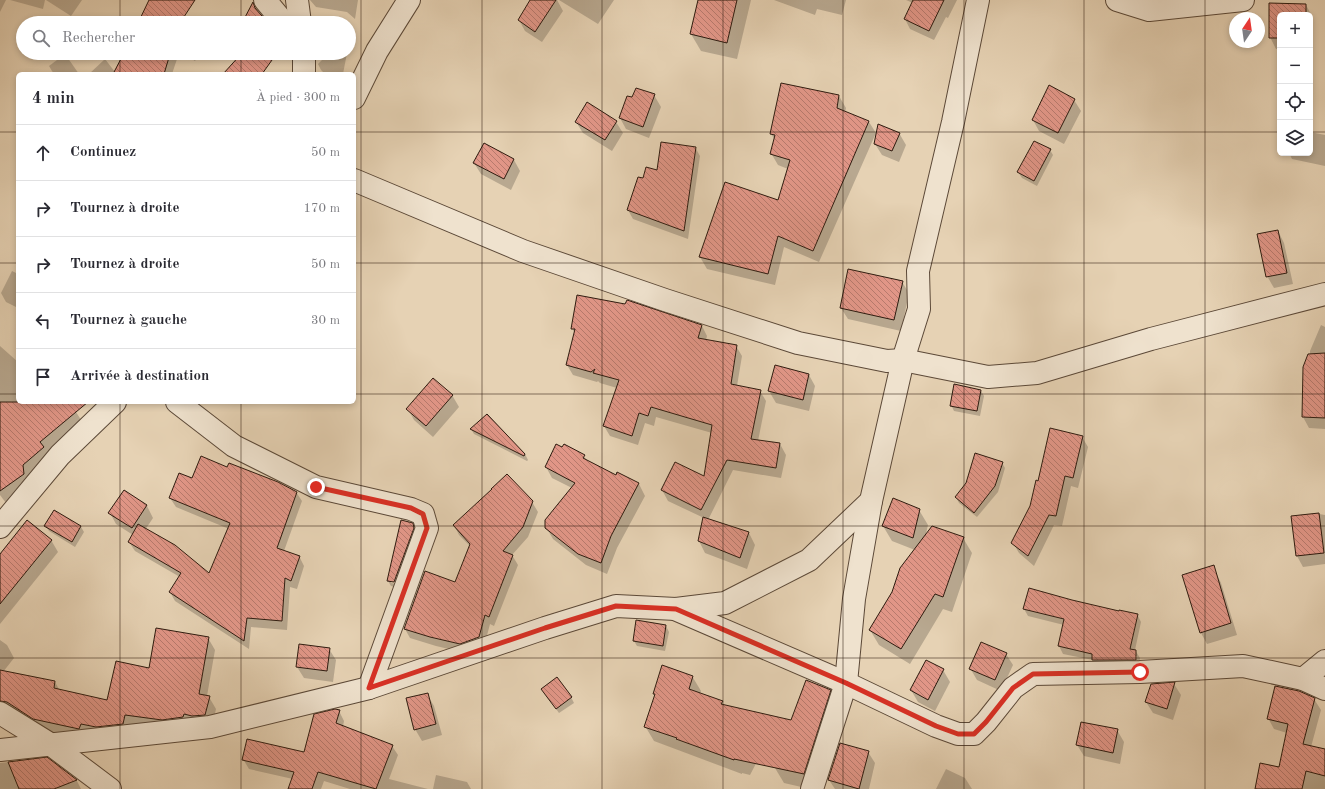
<!DOCTYPE html>
<html lang="fr">
<meta charset="utf-8">
<style>
:root{--surface:#fff;--page:#f2f2f3;--text:#2b2b33;--muted:#7c7c81;--line:#e1e1e2}
body{margin:0;font-family:"Old Standard TT",serif;background:var(--page);color:var(--text)}
.controls{position:absolute;right:12px;top:12px;display:grid;overflow:hidden;border-radius:6px;box-shadow:0 2px 6px #0003}
.controls button{width:36px;height:36px;display:grid;place-items:center;padding:0;border:0;border-bottom:1px solid var(--line);background:var(--surface);color:var(--text);font:20px sans-serif}
.compass{position:absolute;left:1229px;top:12px;width:36px;height:36px;border-radius:50%;background:var(--surface);box-shadow:0 2px 6px #0003;rotate:13deg}
.stop{position:absolute;width:12px;height:12px;margin:-9px;border:3px solid #d93025;border-radius:50%;background:#fff}
.stop.end{background:#d93025;border-color:#fff;box-shadow:0 1px 4px #0008}
.list{margin:0;padding:0;list-style:none}
h2{display:flex;justify-content:space-between;align-items:center;height:52px;margin:0;padding:0 16px;font-size:17px}
h2 small{font-size:13px;font-weight:400;color:var(--muted)}
.list li{display:grid;grid-template-columns:26px 1fr auto;gap:12px;align-items:center;box-sizing:border-box;height:56px;padding:0 16px;border-top:1px solid var(--line)}
.list b{display:block;font-size:15px;white-space:nowrap}
.list em{font-size:13px;font-style:normal;color:var(--muted)}
.icon{flex:none;width:22px;height:22px;fill:none;stroke:currentColor;stroke-width:2;stroke-linecap:round;stroke-linejoin:round}
.map{position:relative;flex:none;width:1325px;height:789px;overflow:hidden}
.search{position:absolute;background:var(--surface);box-shadow:0 2px 6px #0003;left:16px;top:16px;width:340px;height:44px;display:flex;align-items:center;gap:10px;box-sizing:border-box;padding:0 14px;border-radius:22px;color:var(--muted);font-size:15px}
.panel{position:absolute;background:var(--surface);box-shadow:0 2px 6px #0003;left:16px;top:72px;width:340px;height:332px;border-radius:6px}
.map>svg:first-child{display:block}
.shadow{fill:#0003;fill-rule:evenodd}
.building{fill:url(#building-back-hatch);stroke:#2e1b0f}
.lines{fill:none;stroke-linecap:round;stroke-linejoin:round}
.minor-casing{stroke:#5c4938;stroke-width:24}
.tertiary-casing{stroke:#5c4938;stroke-width:24}
.minor{stroke:#efe2ce;stroke-width:22}
.tertiary{stroke:#efe2ce;stroke-width:22}
.route{stroke:#d93025;stroke-width:5}
.grid{fill:none;stroke:#2e1b0f;stroke-width:1;stroke-opacity:0.55}
</style>
<div class="map">
<svg width="1325" height="789" viewBox="0 0 1325 789">
<defs>
<pattern id="building-back-hatch" width="6" height="6" patternUnits="userSpaceOnUse"><rect width="6" height="6" fill="#e19687"/><path d="M-1 5l2 2M0 0l6 6M5-1l2 2" fill="none" stroke="#b77a6d"/></pattern>
</defs>
<rect width="100%" height="100%" fill="#e6d2b4"/>
<filter id="stains"><feTurbulence type="fractalNoise" baseFrequency=".005" numOctaves="4"/><feColorMatrix values="0 0 0 0 .2 0 0 0 0 .09 0 0 0 0 .02 0 0 0 .5 -.17"/></filter>
<radialGradient id="worn" r=".72"><stop offset=".6" stop-color="#630" stop-opacity="0"/><stop offset="1" stop-color="#630" stop-opacity=".3"/></radialGradient>
<g class="shadow">
<polygon points="0,0 6,0 0,12"/>
<polygon points="10,0 45,0 43,9"/>
<polygon points="46,0 82,0 71,16"/>
<polygon points="310,0 358,0 355,19 347,12 316,7"/>
<polygon points="532,0 557,0 563,11 542,42 525,31 519,20"/>
<polygon points="559,0 614,0 598,24"/>
<polygon points="699,0 751,0 737,59 701,51 691,34"/>
<polygon points="774,0 846,0 842,15 817,9 815,15"/>
<polygon points="906,0 957,0 948,18 946,17 934,40 910,29 905,19 913,3"/>
<polygon points="1270,4 1306,5 1312,16 1312,49 1310,49 1310,15 1280,15 1280,49 1276,49 1270,37"/>
<polygon points="134,53 179,53 172,74 146,74"/>
<polygon points="182,53 200,53 195,61"/>
<polygon points="329,53 347,53 343,74 325,74 321,70 318,64"/>
<polygon points="65,54 79,74 54,74 52,71 49,66"/>
<polygon points="105,59 115,72 132,74 89,74"/>
<polygon points="654,95 661,107 649,138 626,129 620,118 632,98"/>
<polygon points="839,96 846,108 845,112 869,122 876,133 819,262 784,247 775,285 707,269 700,257 778,202 788,169 778,165 771,153 775,140 771,134"/>
<polygon points="1074,100 1081,111 1064,144 1039,131 1033,120"/>
<polygon points="576,122 616,122 623,133 612,151 583,133"/>
<polygon points="1310,132 1325,135 1325,166 1292,159 1289,153 1310,153"/>
<polygon points="899,133 906,145 899,162 882,155 875,144"/>
<polygon points="484,144 514,160 520,171 511,190 481,174 474,163"/>
<polygon points="695,147 700,156 688,239 633,219 628,210 644,180"/>
<polygon points="1050,150 1053,155 1037,186 1022,178 1018,172"/>
<polygon points="1278,231 1284,243 1293,284 1274,288 1267,276"/>
<polygon points="12,271 18,274 18,308 6,302 1,293"/>
<polygon points="902,282 909,293 901,331 848,319 841,308"/>
<polygon points="1321,325 1325,327 1325,429 1309,428 1303,417 1304,367 1310,355 1310,351"/>
<polygon points="702,326 707,336 706,340 736,346 742,356 737,386 760,391 766,401 758,441 780,444 786,455 781,478 733,470 708,520 749,533 755,545 747,569 705,553 699,541 704,518 668,501 662,490 704,478 712,433 656,417 654,426 645,423 638,445 610,436 604,426 617,388 600,383 598,381 597,382 573,375 567,365 575,334 572,328"/>
<polygon points="0,346 18,362 18,402 65,402 76,412 83,423 47,453 50,459 33,483 6,503 0,495"/>
<polygon points="809,375 815,386 809,411 776,403 769,391"/>
<polygon points="981,391 984,396 980,416 954,411 951,405"/>
<polygon points="452,395 459,407 433,437 414,420 408,409"/>
<polygon points="471,429 525,454 528,460 527,461 474,434"/>
<polygon points="1082,437 1088,447 1078,488 1071,486 1062,526 1054,525 1034,566 1019,553 1013,543 1031,506 1039,482"/>
<polygon points="584,456 587,461 616,476 618,473 639,484 645,496 617,548 607,574 586,565 553,539 546,527 572,488 552,478 546,467"/>
<polygon points="1002,463 1005,468 998,492 977,517 959,503 956,497 967,483"/>
<polygon points="228,468 296,492 302,501 284,551 299,556 304,566 297,589 290,587 287,630 251,627 249,649 175,601 170,592 180,577 135,551 129,542 133,535 116,524 110,513 124,491 147,506 153,518 145,530 210,575 229,529 176,507 170,498 192,480"/>
<polygon points="532,502 538,512 528,537 512,555 518,565 494,626 490,624 484,647 466,653 436,646 410,638 405,629 455,584 470,546 459,535 454,525"/>
<polygon points="919,510 928,525 925,538 963,538 972,553 952,612 943,609 910,664 879,645 870,630 893,593 915,550 892,541 883,526"/>
<polygon points="54,511 81,527 84,532 75,547 49,531 46,526"/>
<polygon points="1319,514 1325,515 1325,564 1303,567 1297,556 1292,517"/>
<polygon points="412,524 415,530 399,583 391,581 391,583 398,584 397,588 391,586 388,581"/>
<polygon points="51,540 58,552 0,624 0,556"/>
<polygon points="1215,571 1221,583 1237,635 1207,644 1201,633"/>
<path d="M1024,609l96,3 17,2 4,8 -6,28 5,8 -1,9h-42l-4,-7 -30,-6 -4,-8 5,-21 -36,-9zM1135,656h2l-1,9h-2z"/>
<polygon points="666,626 669,632 665,651 637,646 634,641"/>
<polygon points="208,638 215,650 207,696 209,697 216,709 212,727 86,740 40,730 0,709 0,640 7,645 14,658 3,672 55,682 60,691 108,701 150,669"/>
<polygon points="329,649 336,660 333,682 304,678 297,667"/>
<polygon points="1006,654 1013,665 1001,691 977,680 970,668"/>
<polygon points="926,661 943,670 950,682 935,711 918,702 911,690"/>
<polygon points="692,676 701,691 700,694 722,702 724,706 774,729 750,775 742,773 742,774 654,741 645,726 656,696 654,694"/>
<polygon points="1174,684 1181,695 1173,720 1153,713 1146,702"/>
<polygon points="830,691 839,706 810,789 784,783 775,768"/>
<polygon points="427,694 434,706 442,735 422,741 415,729"/>
<polygon points="546,695 571,697 574,703 559,713"/>
<polygon points="1314,699 1321,710 1311,747 1325,750 1325,789 1256,789 1280,768 1287,733 1274,729 1268,718"/>
<polygon points="339,711 344,721 343,726 392,746 398,755 389,779 428,789 350,789 324,781 321,789 289,789 293,779 249,769 243,759 304,753"/>
<polygon points="1117,730 1124,742 1120,764 1084,756 1077,745"/>
<polygon points="868,752 875,763 869,789 835,789 829,780"/>
<polygon points="47,758 77,781 81,789 0,789 0,763"/>
<polygon points="946,769 965,778 972,789 936,789"/>
<polygon points="436,775 467,782 471,789 433,789"/>
</g>
<g class="building">
<polygon points="149,0 195,0 180,23 138,23"/>
<polygon points="530,0 556,0 535,32 518,20"/>
<polygon points="698,0 737,0 727,43 690,34"/>
<polygon points="913,0 944,0 929,31 904,19"/>
<polygon points="253,2 255,8 268,23 242,23"/>
<polygon points="1269,3 1306,4 1306,15 1280,15 1280,38 1269,38"/>
<polygon points="124,53 166,53 170,54 164,74 113,74"/>
<polygon points="242,53 277,53 262,74 223,74"/>
<polygon points="781,83 839,95 837,108 869,121 813,251 778,236 768,274 699,257 725,182 778,200 790,160 770,154 775,135 770,134"/>
<polygon points="1049,85 1075,99 1058,133 1032,120"/>
<polygon points="636,88 655,94 643,127 619,118 627,96 632,97"/>
<polygon points="587,102 617,121 605,140 575,122"/>
<polygon points="878,124 900,133 892,151 874,144"/>
<polygon points="1034,141 1051,149 1034,181 1017,172"/>
<polygon points="661,142 696,147 684,231 627,210 638,177 643,178 646,167 657,170"/>
<polygon points="484,143 514,159 504,179 473,163"/>
<polygon points="1278,230 1287,273 1266,277 1257,234"/>
<polygon points="848,269 903,281 894,320 840,308"/>
<polygon points="577,295 625,304 627,300 702,325 698,338 737,345 731,384 761,390 751,439 780,443 776,468 727,460 701,510 661,490 675,462 704,476 712,425 651,407 648,416 639,413 632,436 603,426 619,380 593,373 595,369 591,372 566,365 575,329 571,329"/>
<polygon points="1325,353 1325,418 1302,417 1303,367 1308,354"/>
<polygon points="775,365 809,374 803,400 768,391"/>
<polygon points="433,378 453,395 426,426 406,409"/>
<polygon points="954,384 981,390 977,411 950,406"/>
<polygon points="0,402 88,402 40,442 44,447 23,465 24,474 0,491"/>
<polygon points="487,414 525,454 524,456 470,429"/>
<polygon points="1050,428 1083,436 1073,478 1065,476 1056,516 1049,515 1028,556 1011,543 1030,506 1036,480 1038,481"/>
<polygon points="556,444 562,447 564,444 585,455 583,458 616,475 617,472 639,483 611,536 601,563 578,554 545,528 545,520 575,483 545,467"/>
<polygon points="975,453 1003,462 995,486 974,513 955,497 966,483"/>
<polygon points="201,456 227,467 229,463 278,482 297,492 277,548 300,556 291,581 285,578 282,621 247,618 244,641 169,592 181,573 128,542 138,524 175,545 209,573 230,523 169,498 179,473 192,478"/>
<polygon points="507,474 533,501 523,527 503,551 513,555 489,617 485,615 479,637 460,644 430,637 404,629 425,571 455,582 470,544 453,525 492,489 491,489"/>
<polygon points="124,490 147,505 132,528 108,513"/>
<polygon points="893,498 920,509 913,538 882,526"/>
<polygon points="54,510 81,526 72,542 44,526"/>
<polygon points="1319,513 1324,553 1296,556 1291,516"/>
<polygon points="703,517 749,532 740,558 698,541"/>
<polygon points="27,520 52,540 0,604 0,554"/>
<polygon points="401,520 413,523 414,528 394,582 387,581"/>
<polygon points="932,526 964,537 943,597 935,594 901,649 869,630 892,592 900,568"/>
<polygon points="1214,565 1231,623 1200,633 1182,575"/>
<polygon points="1029,588 1072,600 1119,611 1119,610 1138,614 1130,649 1136,650 1136,660 1092,660 1092,654 1058,646 1064,619 1023,609"/>
<polygon points="636,620 666,625 663,646 633,641"/>
<polygon points="156,628 209,637 199,694 210,696 205,715 192,716 184,714 183,717 162,720 125,715 123,724 96,727 81,724 79,729 33,719 7,702 0,701 0,670 55,681 54,688 107,700 116,661 149,668"/>
<polygon points="981,642 1007,653 995,680 969,669"/>
<polygon points="299,644 330,648 327,671 296,667"/>
<polygon points="926,660 944,669 928,700 910,690"/>
<polygon points="662,665 693,676 689,689 723,701 721,704 791,720 806,680 831,690 804,774 734,759 734,760 676,739 677,738 644,727 655,694 653,694"/>
<polygon points="557,677 572,697 556,709 541,689"/>
<polygon points="1175,682 1167,709 1145,702 1151,684"/>
<polygon points="1275,686 1299,691 1315,698 1303,744 1325,749 1325,776 1306,771 1302,789 1255,789 1260,763 1279,767 1288,724 1267,719"/>
<polygon points="428,693 436,724 414,730 406,698"/>
<polygon points="335,709 340,710 336,723 393,745 376,789 318,772 312,789 288,789 294,772 242,760 247,739 304,752 314,714"/>
<polygon points="1081,722 1118,729 1113,753 1076,745"/>
<polygon points="840,743 869,751 859,789 828,780"/>
<polygon points="47,757 77,780 54,789 19,789 8,762"/>
</g>
<g class="lines">
<defs>
<g id="minor">
<polyline points="265,0 284,23"/>
<polyline points="297,0 300,23"/>
<polyline points="1117,0 1149,10 1243,0"/>
<polyline points="304,53 304,74"/>
<polyline points="354,180 523,251 665,300 798,343 887,361 903,360 988,377 1037,373 1151,339 1325,294"/>
<polyline points="177,402 234,446 316,487 411,509 423,514 427,528 369,688"/>
<polyline points="677,610 846,683 936,726 958,734 974,734 986,722 1013,688 1033,674 1140,672 1243,666 1303,679 1325,689"/>
<polyline points="1303,679 1325,661"/>
<polyline points="0,713 50,744 110,789"/>
<polyline points="0,750 210,727 369,688 545,628 616,606 676,609 725,603 809,560 871,501"/>
<polyline points="812,789 846,683 854,599 871,501 903,360 919,309 918,271 953,122 978,0"/>
</g>
<g id="tertiary">
<polyline points="354,98 377,51 409,0"/>
<polyline points="0,527 60,455 115,402"/>
</g>
</defs>
<use href="#minor" class="minor-casing"/>
<use href="#tertiary" class="tertiary-casing"/>
<use href="#minor" class="minor"/>
<use href="#tertiary" class="tertiary"/>
</g>
<g class="lines">
<polyline class="route" points="316,487 411,508 423,514 427,528 369,688 545,628 616,606 676,609 846,683 936,726 958,734 974,734 986,722 1013,688 1033,674 1140,672"/>
</g>
<path class="grid" d="M120,0v23M241,0v23M361,0v789M482,0v789M602,0v789M723,0v789M843,0v789M964,0v789M1084,0v789M1205,0v789M120,53v21M241,53v21M0,132h18M354,132h926M1310,132h15M0,263h18M354,263h971M0,394h18M354,394h971M120,402v387M241,402v387M0,526h1325M0,658h1325"/>
<rect width="100%" height="100%" filter="url(#stains)"/>
<rect width="100%" height="100%" fill="url(#worn)"/>
</svg>
<div class="controls">
<button>+</button>
<button>−</button>
<button><svg class="icon" aria-label="locate" viewBox="0 0 24 24"><circle cx="12" cy="12" r="6"/><path d="M12 2v4M12 18v4M2 12h4M18 12h4"/></svg></button>
<button><svg class="icon" aria-label="layers" viewBox="0 0 24 24"><path d="M12 4l9 5-9 5-9-5zM3 14l9 5 9-5"/></svg></button>
</div>
<svg class="compass" viewBox="-18 -18 36 36"><path d="M0-13l5 13h-10z" fill="#e53935"/><path d="M0 13l5-13h-10z" fill="#7c7c81"/></svg>
<div class="stop" style="left:1140px;top:672px"></div>
<div class="stop end" style="left:316px;top:487px"></div>
<div class="search"><svg class="icon" aria-label="search" viewBox="0 0 24 24"><circle cx="10" cy="10" r="6"/><path d="M15 15l6 6"/></svg>Rechercher</div>
<section class="panel">
<h2>4 min<small>À pied · 300 m</small></h2>
<ul class="list">
<li><svg class="icon" aria-label="ahead" viewBox="0 0 24 24"><path d="M12 20V5M6 11l6-6 6 6"/></svg><div><b>Continuez</b></div><em>50 m</em></li>
<li><svg class="icon" aria-label="right" viewBox="0 0 24 24"><path d="M7 20v-9h11M14 6l5 5-5 5"/></svg><div><b>Tournez à droite</b></div><em>170 m</em></li>
<li><svg class="icon" aria-label="right" viewBox="0 0 24 24"><path d="M7 20v-9h11M14 6l5 5-5 5"/></svg><div><b>Tournez à droite</b></div><em>50 m</em></li>
<li><svg class="icon" aria-label="left" viewBox="0 0 24 24"><path d="M17 20v-9H6M10 6l-5 5 5 5"/></svg><div><b>Tournez à gauche</b></div><em>30 m</em></li>
<li><svg class="icon" aria-label="arrive" viewBox="0 0 24 24"><path d="M6 21V4h12l-3 4 3 4H6"/></svg><div><b>Arrivée à destination</b></div></li>
</ul>
</section>
</div>
